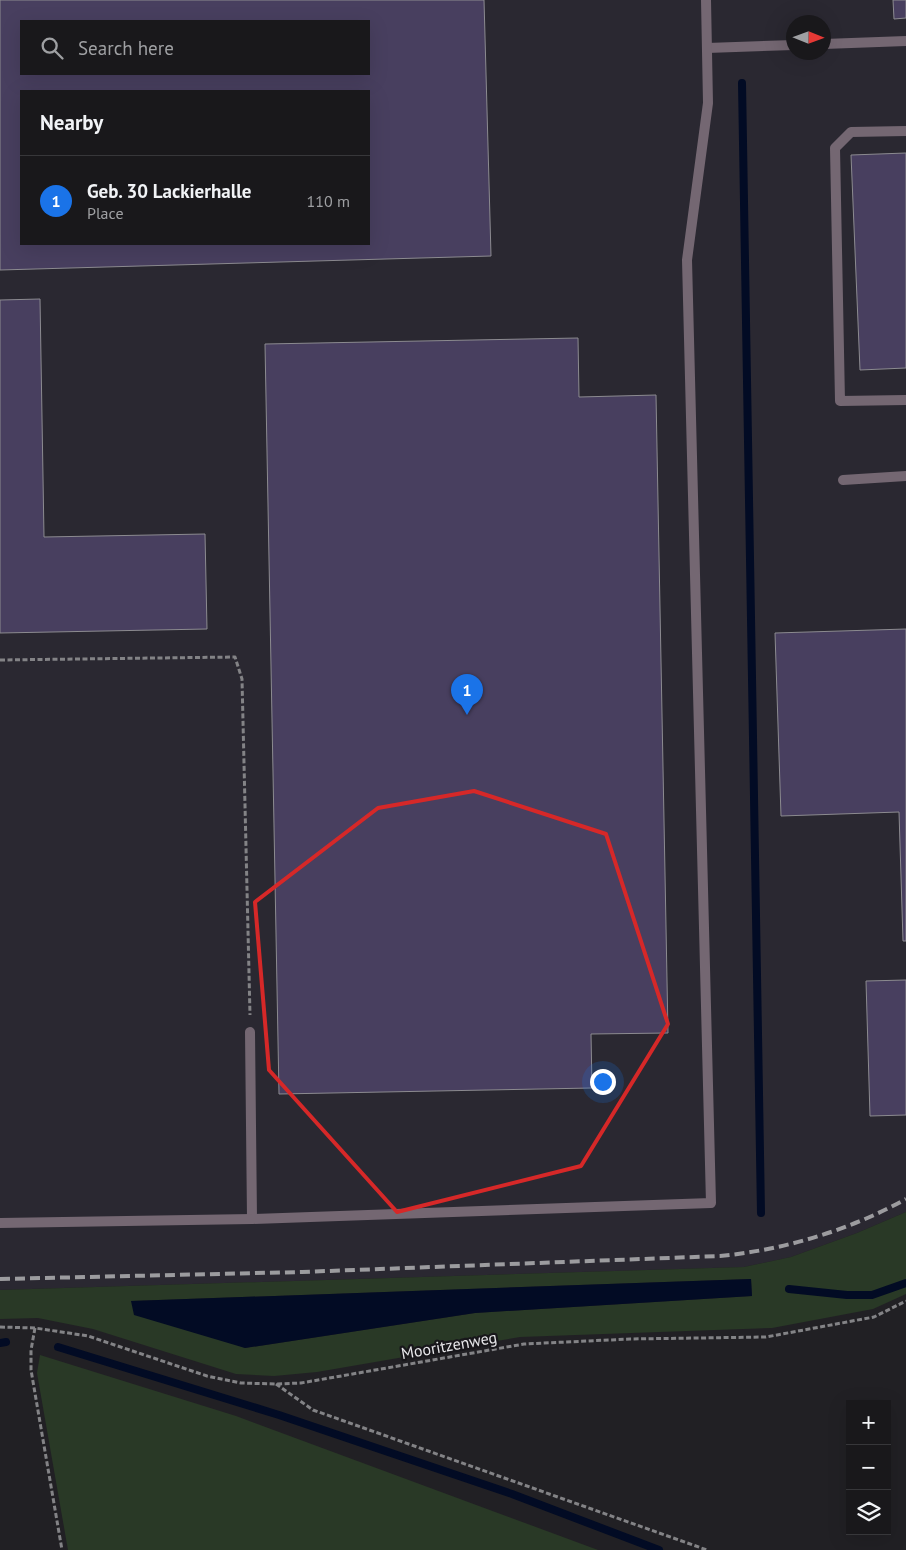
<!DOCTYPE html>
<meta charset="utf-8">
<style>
:root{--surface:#19181b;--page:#222124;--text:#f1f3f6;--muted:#9fa0a3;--line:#37373a;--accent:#1a73e8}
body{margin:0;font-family:"PT Sans",sans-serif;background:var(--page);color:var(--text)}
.controls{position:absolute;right:15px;bottom:15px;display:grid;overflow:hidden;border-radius:0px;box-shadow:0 5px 20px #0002}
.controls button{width:45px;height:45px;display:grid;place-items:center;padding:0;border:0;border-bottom:1px solid var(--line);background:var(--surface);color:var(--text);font:25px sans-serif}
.compass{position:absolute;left:786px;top:15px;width:45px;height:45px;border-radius:50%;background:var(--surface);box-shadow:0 5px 20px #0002;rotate:91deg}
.you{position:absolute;left:602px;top:1081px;width:18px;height:18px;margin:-12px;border:4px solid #fff;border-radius:50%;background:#1a73e8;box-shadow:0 0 0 8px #1a73e833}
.badge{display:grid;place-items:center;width:32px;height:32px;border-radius:50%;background:var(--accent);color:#fff;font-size:16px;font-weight:700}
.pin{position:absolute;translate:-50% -41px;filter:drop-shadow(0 1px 2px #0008)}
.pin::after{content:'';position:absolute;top:26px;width:18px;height:15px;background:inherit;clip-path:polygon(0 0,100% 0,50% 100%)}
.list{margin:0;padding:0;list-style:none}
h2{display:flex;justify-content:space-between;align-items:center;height:65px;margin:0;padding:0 20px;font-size:21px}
h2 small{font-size:16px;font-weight:400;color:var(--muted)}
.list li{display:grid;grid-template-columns:32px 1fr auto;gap:15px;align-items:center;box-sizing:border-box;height:90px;padding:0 20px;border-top:1px solid var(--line)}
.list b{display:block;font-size:19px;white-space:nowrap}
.list p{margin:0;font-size:16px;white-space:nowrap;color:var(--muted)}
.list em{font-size:16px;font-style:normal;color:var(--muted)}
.icon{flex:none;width:28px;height:28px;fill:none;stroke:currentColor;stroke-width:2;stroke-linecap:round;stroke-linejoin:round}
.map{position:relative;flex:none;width:906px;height:1550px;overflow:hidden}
.search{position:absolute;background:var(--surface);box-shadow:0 5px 20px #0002;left:20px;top:20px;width:350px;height:55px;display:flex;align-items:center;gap:12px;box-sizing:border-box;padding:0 18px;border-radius:0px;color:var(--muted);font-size:19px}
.panel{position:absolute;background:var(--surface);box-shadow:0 5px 20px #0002;left:20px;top:90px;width:350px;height:155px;border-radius:0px}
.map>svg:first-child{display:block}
.built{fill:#2a2831;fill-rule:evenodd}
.green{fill:#293926;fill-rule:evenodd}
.water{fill:#020b24}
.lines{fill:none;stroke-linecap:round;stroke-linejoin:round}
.stream{stroke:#020b24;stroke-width:8}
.building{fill:#483f5f;stroke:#8c8b90;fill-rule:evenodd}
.path{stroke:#838386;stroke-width:3;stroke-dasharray:5 2.5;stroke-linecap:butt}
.lane{stroke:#746772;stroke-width:10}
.rail{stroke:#9c9c9f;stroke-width:4;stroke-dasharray:10 5;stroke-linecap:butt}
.marked{fill:none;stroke:#d62828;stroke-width:4;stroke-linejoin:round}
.labels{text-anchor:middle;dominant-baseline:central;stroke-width:4.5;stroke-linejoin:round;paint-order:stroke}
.street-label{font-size:16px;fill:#e7e7ea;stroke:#18171b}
</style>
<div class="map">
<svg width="906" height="1550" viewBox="0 0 906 1550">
<rect width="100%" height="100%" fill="#212024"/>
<path class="built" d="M0,0h906v1212l-49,21 -66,24 -47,10 -744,23zM21,21h348v53h-348zM794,22h30v30h-30zM21,91h348v153h-348z"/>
<g class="green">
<path d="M906,1212v82l-33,15 -101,19 -252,9 -203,35 -43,4 -38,-2 -143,-45 -55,-11 -38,1v-29l744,-23 47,-10 66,-24zM751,1279l1,17 -277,17 -230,35 -114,-47z"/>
<polygon points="40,1355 236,1416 598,1550 68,1550 37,1373"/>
</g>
<polygon class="water" points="751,1279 752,1296 475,1313 245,1348 134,1315 131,1301"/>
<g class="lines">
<g class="stream">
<polyline points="742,83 761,1213"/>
<polyline points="789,1289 847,1295 872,1295 906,1283"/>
<polyline points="0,1343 6,1342"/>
<polyline points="58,1347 279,1415 512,1494 659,1550"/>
</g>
</g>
<g class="building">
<path d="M0,0h484l7,256 -491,14zM21,21h348v53h-348zM21,91h348v153h-348z"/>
<polygon points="893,0 906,0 906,18 894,19"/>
<polygon points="906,153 906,368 860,370 851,155"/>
<polygon points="40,299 44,537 205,534 207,629 0,633 0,300"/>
<polygon points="578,338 579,397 656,395 668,1033 591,1034 592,1088 279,1094 265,344"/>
<polygon points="906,629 906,941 903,941 899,812 781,816 775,633"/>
<polygon points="906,980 906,1115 870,1116 866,981"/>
</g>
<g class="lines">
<g class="path">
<polyline points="0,660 235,657 242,679 250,1015"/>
<polyline points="0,1327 35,1328 88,1336 207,1376 241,1383 275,1384 301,1383 524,1344 630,1339 766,1337 874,1317 906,1301"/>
<polyline points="35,1328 31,1350 31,1370 62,1550"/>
<polyline points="276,1384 313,1410 707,1550"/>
</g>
<g class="lane">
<polyline points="824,44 906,41"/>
<polyline points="707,48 794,45"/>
<polyline points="906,131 851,132 835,148 840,401 906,400"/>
<polyline points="843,480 906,476"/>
<polyline points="250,1032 252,1219"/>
<polyline points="0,1223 252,1219 711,1203 687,260 708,103 706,0"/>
</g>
<path class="rail" d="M0,1279l302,-7 418,-16c64,-6 130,-26 186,-57"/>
</g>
<path class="marked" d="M474,791l132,43 62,190 -87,142 -184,46 -128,-142 -14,-168 123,-94z"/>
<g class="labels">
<g class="street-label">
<text transform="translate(449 1345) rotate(-10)">Mooritzenweg</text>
</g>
</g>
</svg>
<div class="controls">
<button>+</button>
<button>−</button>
<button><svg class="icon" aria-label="layers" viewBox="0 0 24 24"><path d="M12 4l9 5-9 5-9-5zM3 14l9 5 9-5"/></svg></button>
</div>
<svg class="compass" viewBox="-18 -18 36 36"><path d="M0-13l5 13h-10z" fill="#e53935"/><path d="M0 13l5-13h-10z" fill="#9fa0a3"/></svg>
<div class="you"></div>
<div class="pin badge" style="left:467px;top:715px">1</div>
<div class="search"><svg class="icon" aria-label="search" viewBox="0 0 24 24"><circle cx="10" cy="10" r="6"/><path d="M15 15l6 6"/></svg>Search here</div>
<section class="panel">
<h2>Nearby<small></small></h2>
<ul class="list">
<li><span class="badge">1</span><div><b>Geb. 30 Lackierhalle</b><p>Place</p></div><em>110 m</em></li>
</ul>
</section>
</div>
